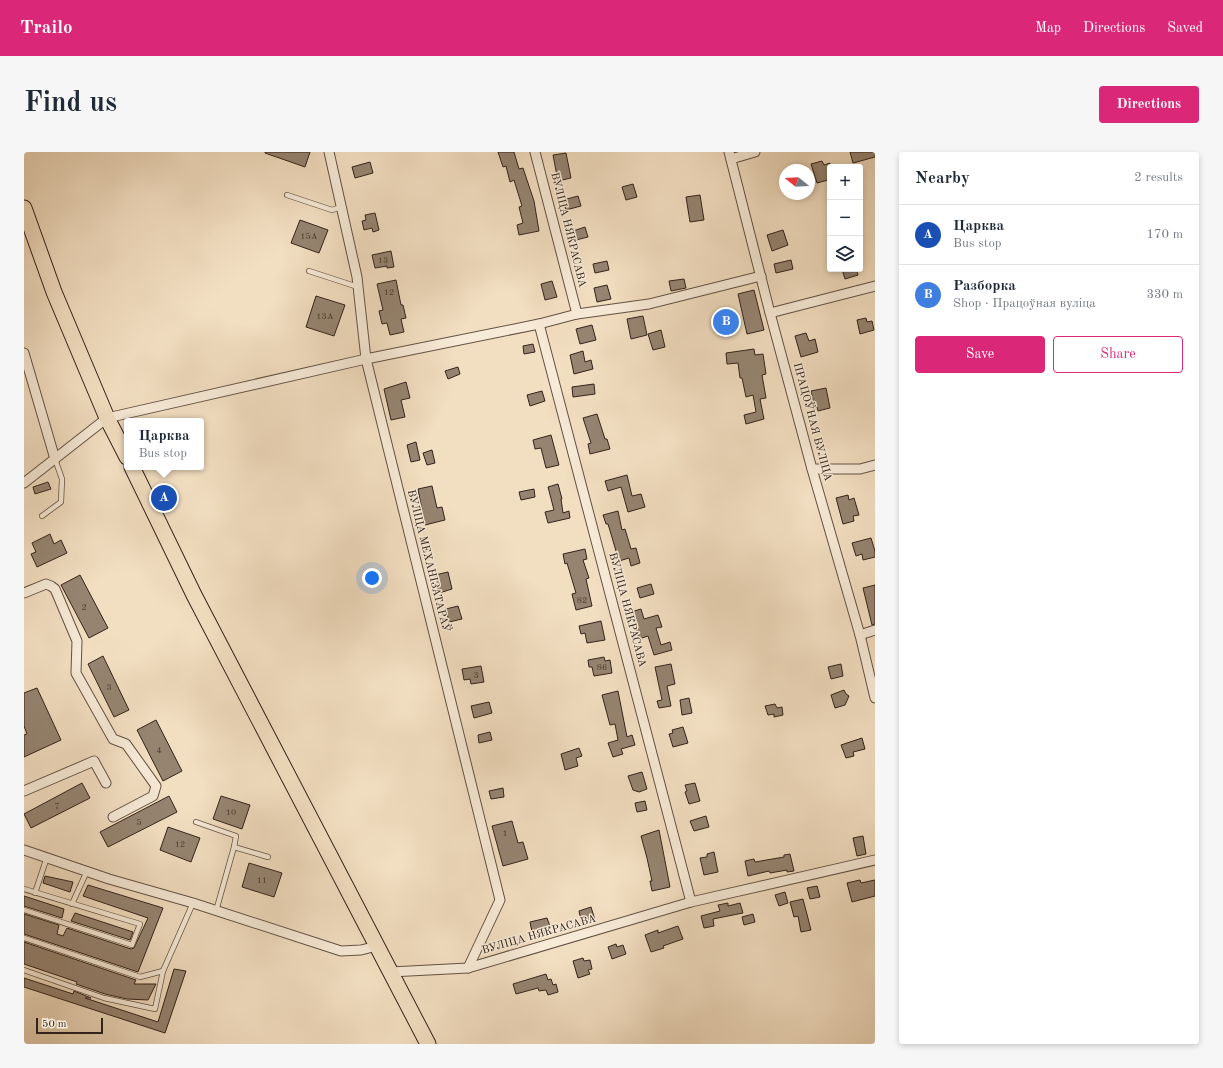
<!DOCTYPE html>
<meta charset="utf-8">
<style>
:root{--surface:#fff;--page:#f6f6f7;--text:#1f2937;--muted:#747a83;--line:#e0e1e3;--accent:#db2777}
body{margin:0;font-family:"Old Standard TT",serif;background:var(--page);color:var(--text)}
.controls{position:absolute;right:12px;top:12px;display:grid;overflow:hidden;border-radius:4px;box-shadow:0 2px 6px #0003}
.controls button{width:36px;height:36px;display:grid;place-items:center;padding:0;border:0;border-bottom:1px solid var(--line);background:var(--surface);color:var(--text);font:20px sans-serif}
.compass{position:absolute;left:755px;top:12px;width:36px;height:36px;border-radius:50%;background:var(--surface);box-shadow:0 2px 6px #0003;rotate:288deg}
.scale{position:absolute;left:12px;bottom:10px;width:67px;box-sizing:border-box;padding-left:4px;border:2px solid #33231b;border-top:0;font-size:11px;line-height:14px;white-space:nowrap;color:#33231b;-webkit-text-stroke:3px #f7ead7;paint-order:stroke}
.you{position:absolute;left:348px;top:426px;width:14px;height:14px;margin:-10px;border:3px solid #fff;border-radius:50%;background:#1a73e8;box-shadow:0 0 0 6px #1a73e833}
.badge{display:grid;place-items:center;width:26px;height:26px;border-radius:50%;background:var(--accent);color:#fff;font-size:13px;font-weight:700}
.pin{position:absolute;translate:-50% -50%;border:2px solid #fff;box-shadow:0 1px 4px #0006}
.popup{position:absolute;left:100px;top:266px;width:80px;height:52px;box-sizing:border-box;display:grid;place-content:center;border-radius:4px;background:var(--surface);filter:drop-shadow(0 1px 3px #0005);font-size:13px;white-space:nowrap;color:var(--muted)}
.popup b{font-size:15px;color:var(--text)}
.popup::after{content:'';position:absolute;left:50%;top:100%;margin-left:-8px;border:8px solid transparent;border-top-color:var(--surface)}
.list{margin:0;padding:0;list-style:none}
h2{display:flex;justify-content:space-between;align-items:center;height:52px;margin:0;padding:0 16px;font-size:17px}
h2 small{font-size:13px;font-weight:400;color:var(--muted)}
.list li{display:grid;grid-template-columns:26px 1fr auto;gap:12px;align-items:center;box-sizing:border-box;height:60px;padding:0 16px;border-top:1px solid var(--line)}
.list b{display:block;font-size:15px;white-space:nowrap}
.list p{margin:0;font-size:13px;white-space:nowrap;color:var(--muted)}
.list em{font-size:13px;font-style:normal;color:var(--muted)}
.actions{display:flex;gap:8px;padding:12px 16px}
.actions a{flex:1;padding:9px 0;border:1px solid var(--accent);border-radius:4px;text-align:center;font-size:14px;color:var(--accent)}
.actions .main{background:var(--accent);color:#fff}
.icon{flex:none;width:22px;height:22px;fill:none;stroke:currentColor;stroke-width:2;stroke-linecap:round;stroke-linejoin:round}
.map{position:relative;flex:none;width:851px;height:892px;overflow:hidden;border-radius:4px}
header{display:flex;align-items:center;gap:24px;box-sizing:border-box;height:56px;padding:0 20px;background:var(--accent);color:#fff}
header strong{font-size:19px}
nav{display:flex;gap:22px;margin-inline-start:auto;font-size:14px}
.intro{display:flex;align-items:center;justify-content:space-between;box-sizing:border-box;height:96px;padding:0 24px}
h1{margin:0;font-size:28px}
.button{padding:10px 18px;border-radius:4px;background:var(--accent);color:#fff;font-size:14px;font-weight:700}
main{display:flex;gap:24px;padding:0 24px}
aside{flex:1;background:var(--surface);border-radius:4px;box-shadow:0 2px 6px #0003}
.map>svg:first-child{display:block}
.building{fill:#968471;stroke:#33231b}
.lines{fill:none;stroke-linecap:round;stroke-linejoin:round}
.lane-casing{stroke:#635244;stroke-width:6}
.street-casing{stroke:#635244;stroke-width:11}
.primary-casing{stroke:#33231b;stroke-width:17}
.lane{stroke:#f7ead7;stroke-width:4.5}
.street{stroke:#f7ead7;stroke-width:9}
.primary{stroke:#f2dec1;stroke-width:15}
.labels{text-anchor:middle;dominant-baseline:central;stroke-width:3;stroke-linejoin:round;paint-order:stroke}
.number-label{font-size:9px;fill:#4c3b30}
.street-label{font-size:11px;fill:#33231b;stroke:#f7ead7}
</style>
<header>
<strong>Trailo</strong>
<nav><a>Map</a><a>Directions</a><a>Saved</a></nav>
</header>
<div class="intro"><h1>Find us</h1><a class="button">Directions</a></div>
<main>
<div class="map">
<svg width="851" height="892" viewBox="0 0 851 892">
<rect width="100%" height="100%" fill="#f2dec1"/>
<filter id="stains"><feTurbulence type="fractalNoise" baseFrequency=".005" numOctaves="4"/><feColorMatrix values="0 0 0 0 .2 0 0 0 0 .09 0 0 0 0 .02 0 0 0 .5 -.17"/></filter>
<radialGradient id="worn" r=".72"><stop offset=".6" stop-color="#630" stop-opacity="0"/><stop offset="1" stop-color="#630" stop-opacity=".3"/></radialGradient>
<g class="building">
<polygon points="241,0 286,0 281,15 241,1"/>
<polygon points="474,0 490,0 495,17 499,16 510,49 515,79 495,83 493,73 499,71 495,55 498,54 490,28 486,30 482,14 479,15"/>
<polygon points="826,0 851,0 851,5 829,11"/>
<polygon points="542,1 547,26 534,29 529,3"/>
<polygon points="798,9 800,13 806,11 806,26 804,26 804,28 793,31 787,12"/>
<polygon points="346,10 349,21 331,26 328,15"/>
<polygon points="609,32 613,45 602,48 598,35"/>
<polygon points="676,43 680,68 666,70 662,45"/>
<polygon points="554,44 557,54 542,58 539,48"/>
<polygon points="351,61 355,78 349,80 348,76 340,78 338,69 342,68 341,63"/>
<polygon points="276,68 304,78 295,101 267,91"/>
<polygon points="561,75 564,85 552,88 549,79"/>
<polygon points="759,78 764,93 748,99 743,83"/>
<polygon points="367,99 370,115 363,116 363,114 351,116 348,103"/>
<polygon points="767,108 769,117 752,121 750,112"/>
<polygon points="583,109 585,118 571,121 569,112"/>
<polygon points="818,117 832,117 834,123 821,127"/>
<polygon points="660,127 662,136 647,139 645,129"/>
<polygon points="372,128 377,153 379,153 382,166 377,167 380,180 366,183 363,171 358,172 355,159 359,158 353,132"/>
<polygon points="528,129 533,145 521,148 517,132"/>
<polygon points="583,133 587,147 573,150 570,136"/>
<polygon points="730,138 740,178 723,182 714,142"/>
<polygon points="292,144 321,153 310,184 282,175"/>
<polygon points="619,164 623,183 607,187 603,167"/>
<polygon points="842,166 843,170 848,169 850,178 836,182 833,168"/>
<polygon points="568,173 572,188 556,192 552,177"/>
<polygon points="637,178 641,195 629,198 624,182"/>
<polygon points="782,181 785,189 791,187 794,200 777,205 771,184"/>
<polygon points="509,192 511,200 500,202 499,194"/>
<polygon points="730,197 731,203 739,202 742,222 738,223 742,246 736,247 740,267 722,272 720,263 732,260 729,243 722,245 718,226 716,226 714,211 703,212 702,201"/>
<polygon points="559,199 561,210 567,208 569,217 550,222 546,203"/>
<polygon points="434,215 436,222 424,227 421,219"/>
<polygon points="382,230 386,246 377,248 381,265 367,268 360,237"/>
<polygon points="570,232 571,242 549,245 548,235"/>
<polygon points="802,236 806,256 794,259 793,255 791,256 787,239"/>
<polygon points="518,239 521,249 506,254 503,243"/>
<polygon points="573,262 581,287 583,287 586,297 566,302 564,292 567,291 559,266"/>
<polygon points="527,283 535,313 522,316 517,296 511,297 509,288"/>
<polygon points="392,290 396,308 387,310 383,293"/>
<polygon points="408,298 411,311 403,313 399,301"/>
<polygon points="603,323 608,344 617,342 621,355 604,360 597,335 584,339 581,329"/>
<polygon points="24,330 27,337 11,342 9,335"/>
<polygon points="534,332 538,347 537,347 539,361 545,359 546,366 524,371 521,360 530,358 524,335"/>
<polygon points="408,334 413,356 418,355 421,368 401,373 394,337"/>
<polygon points="510,337 511,345 497,348 495,340"/>
<polygon points="824,343 825,348 830,346 835,363 829,364 830,369 819,372 812,346"/>
<polygon points="594,359 598,378 601,377 607,397 612,396 616,411 607,414 605,406 595,409 584,372 582,372 579,363"/>
<polygon points="26,382 30,392 37,388 43,401 13,415 7,402 12,400 8,391"/>
<polygon points="847,386 851,399 851,405 839,408 838,402 832,404 828,391"/>
<polygon points="561,397 563,407 559,408 565,426 562,427 568,454 552,458 548,442 552,441 543,411 541,412 539,402"/>
<polygon points="424,420 428,437 415,441 411,423"/>
<polygon points="56,423 84,476 65,486 37,433"/>
<polygon points="627,432 630,442 616,446 613,436"/>
<polygon points="851,433 851,472 848,473 839,436"/>
<polygon points="434,454 438,467 425,470 422,457"/>
<polygon points="617,457 620,467 634,463 638,475 632,476 637,493 646,490 648,498 630,503 624,484 615,487 607,460"/>
<polygon points="577,469 581,488 563,491 561,481 557,482 555,474"/>
<polygon points="79,504 105,558 90,565 64,512"/>
<polygon points="580,505 581,509 586,508 588,521 570,524 568,515 565,515 564,508"/>
<polygon points="647,512 651,532 643,534 647,554 635,556 633,549 638,548 631,515"/>
<polygon points="817,512 819,524 807,527 804,515"/>
<polygon points="457,514 460,530 447,532 446,527 440,528 438,517"/>
<polygon points="13,536 37,588 0,605 0,583 3,582 0,574 0,541"/>
<polygon points="820,538 822,542 825,544 821,553 811,556 807,543"/>
<polygon points="594,539 603,585 608,583 611,593 597,597 599,602 589,605 584,591 594,588 591,572 586,573 578,543"/>
<polygon points="665,546 668,561 658,563 656,548"/>
<polygon points="465,550 468,561 450,566 447,554"/>
<polygon points="751,552 753,556 758,555 759,563 750,565 750,562 744,563 741,554"/>
<polygon points="132,568 158,619 139,629 113,578"/>
<polygon points="659,575 664,591 649,595 645,582 649,581 648,578"/>
<polygon points="466,580 468,588 455,591 454,583"/>
<polygon points="838,586 841,597 829,600 830,604 822,606 817,593"/>
<polygon points="555,596 558,604 552,606 554,614 541,618 537,602"/>
<polygon points="618,620 623,637 615,640 609,638 604,624"/>
<polygon points="58,631 66,646 7,676 0,662"/>
<polygon points="671,631 676,649 665,652 661,640 663,639 661,633"/>
<polygon points="479,636 480,645 467,647 465,639"/>
<polygon points="145,644 153,660 84,695 76,680"/>
<polygon points="197,644 226,653 218,677 189,667"/>
<polygon points="621,649 623,658 613,660 611,651"/>
<polygon points="682,664 685,675 670,679 666,669"/>
<polygon points="488,669 494,691 499,690 504,707 479,714 468,674"/>
<polygon points="144,675 176,686 167,710 136,698"/>
<polygon points="635,678 646,735 628,739 626,729 628,729 623,706 617,684"/>
<polygon points="839,684 842,702 833,704 829,686"/>
<polygon points="690,700 694,720 680,723 676,706 683,705 683,702"/>
<polygon points="766,702 770,719 763,720 763,718 746,721 745,719 724,724 721,709 730,707 731,710 760,705 760,703"/>
<polygon points="225,711 258,721 250,745 218,735"/>
<polygon points="21,724 49,730 46,740 19,731"/>
<polygon points="836,728 837,731 851,728 851,744 828,750 823,731"/>
<polygon points="64,733 139,756 114,820 0,782 0,762 35,773 33,782 39,784 43,776 107,797 110,796 124,766 59,744"/>
<polygon points="793,734 796,745 786,747 783,736"/>
<polygon points="761,740 764,751 755,754 751,743"/>
<polygon points="0,744 40,757 38,766 0,754"/>
<polygon points="779,747 787,778 777,780 774,764 770,765 766,750"/>
<polygon points="704,751 704,754 716,751 719,761 689,767 690,774 680,776 677,764 696,759 694,753"/>
<polygon points="567,755 571,768 558,772 555,759"/>
<polygon points="51,761 109,780 106,788 47,769"/>
<polygon points="729,762 731,770 720,773 718,765"/>
<polygon points="523,766 526,774 522,775 523,781 509,785 506,770"/>
<polygon points="654,774 659,787 639,794 640,796 627,800 621,783 634,778 634,781"/>
<polygon points="0,790 112,828 110,832 132,832 124,848 103,847 81,842 52,832 53,830 0,812"/>
<polygon points="592,792 593,795 599,793 602,802 588,807 584,795"/>
<polygon points="559,806 560,809 566,808 568,817 564,818 566,822 554,826 549,809"/>
<polygon points="150,817 162,819 141,881 0,835 0,826 49,842 50,839 67,846 61,846 134,870"/>
<polygon points="522,822 524,828 527,827 529,833 532,832 534,840 524,843 522,838 515,839 514,836 492,842 489,832"/>
</g>
<g class="lines">
<defs>
<g id="lane">
<polyline points="263,43 308,58 317,55"/>
<polyline points="285,119 334,135"/>
<polyline points="18,364 37,350 38,327 31,307"/>
<polyline points="172,670 212,684 210,695"/>
<polyline points="0,737 116,772 108,793 0,758"/>
<polyline points="11,741 23,705"/>
<polyline points="48,752 63,719"/>
<polyline points="192,759 210,695 244,705"/>
<polyline points="0,786 116,825 139,819"/>
<polyline points="0,818 80,846 131,857 139,819 169,751"/>
</g>
<g id="street">
<polyline points="305,0 333,125 342,207 476,748 444,816"/>
<polyline points="511,0 553,162"/>
<polyline points="705,0 746,161 788,317 836,483 851,546"/>
<polyline points="707,7 731,0"/>
<polyline points="746,161 851,134"/>
<polyline points="515,172 667,750"/>
<polyline points="0,201 31,307"/>
<polyline points="788,317 836,317 851,313"/>
<polyline points="0,331 83,266 342,207 515,172 553,162 625,152 737,124"/>
<polyline points="0,441 22,432 27,434 31,437 53,489 52,521 89,587 102,592 132,634 129,644 89,665"/>
<polyline points="836,483 851,478"/>
<polyline points="0,639 70,609 82,631"/>
<polyline points="0,698 85,727 169,751 317,799 337,798 353,794"/>
<polyline points="366,820 444,816 667,750 851,708"/>
</g>
<g id="primary">
<polyline points="0,56 30,140 83,266 103,305"/>
<polyline points="108,315 170,443 404,892"/>
</g>
</defs>
<use href="#lane" class="lane-casing"/>
<use href="#street" class="street-casing"/>
<use href="#primary" class="primary-casing"/>
<use href="#lane" class="lane"/>
<use href="#street" class="street"/>
<use href="#primary" class="primary"/>
</g>
<g class="labels">
<g class="number-label">
<text x="285" y="84">15А</text>
<text x="359" y="108">13</text>
<text x="365" y="140">12</text>
<text x="301" y="164">13А</text>
<text x="558" y="448">82</text>
<text x="60" y="455">2</text>
<text x="578" y="515">86</text>
<text x="452" y="523">3</text>
<text x="85" y="535">3</text>
<text x="135" y="598">4</text>
<text x="33" y="654">7</text>
<text x="207" y="660">10</text>
<text x="115" y="670">5</text>
<text x="481" y="681">1</text>
<text x="156" y="692">12</text>
<text x="238" y="728">11</text>
</g>
<g class="street-label">
<text transform="translate(544 78) rotate(76)">ВУЛІЦА НЯКРАСАВА</text>
<text transform="translate(788 270) rotate(75)">ПРАЦОЎНАЯ ВУЛІЦА</text>
<text transform="translate(404 409) rotate(76)">ВУЛІЦА МЕХАНІЗАТАРАЎ</text>
<text transform="translate(603 458) rotate(75)">ВУЛІЦА НЯКРАСАВА</text>
<text transform="translate(515 783) rotate(-16)">ВУЛІЦА НЯКРАСАВА</text>
</g>
</g>
<rect width="100%" height="100%" filter="url(#stains)"/>
<rect width="100%" height="100%" fill="url(#worn)"/>
</svg>
<div class="controls">
<button>+</button>
<button>−</button>
<button><svg class="icon" aria-label="layers" viewBox="0 0 24 24"><path d="M12 4l9 5-9 5-9-5zM3 14l9 5 9-5"/></svg></button>
</div>
<svg class="compass" viewBox="-18 -18 36 36"><path d="M0-13l5 13h-10z" fill="#e53935"/><path d="M0 13l5-13h-10z" fill="#747a83"/></svg>
<div class="scale">50 m</div>
<div class="you"></div>
<div class="pin badge" style="left:140px;top:346px;background:#1a4fb4">A</div>
<div class="popup"><b>Царква</b>Bus stop</div>
<div class="pin badge" style="left:702px;top:170px;background:#3f7fe0">B</div>
</div>
<aside>
<h2>Nearby<small>2 results</small></h2>
<ul class="list">
<li><span class="badge" style="background:#1a4fb4">A</span><div><b>Царква</b><p>Bus stop</p></div><em>170 m</em></li>
<li><span class="badge" style="background:#3f7fe0">B</span><div><b>Разборка</b><p>Shop · Працоўная вуліца</p></div><em>330 m</em></li>
</ul>
<div class="actions"><a class="main">Save</a><a>Share</a></div>
</aside>
</main>
